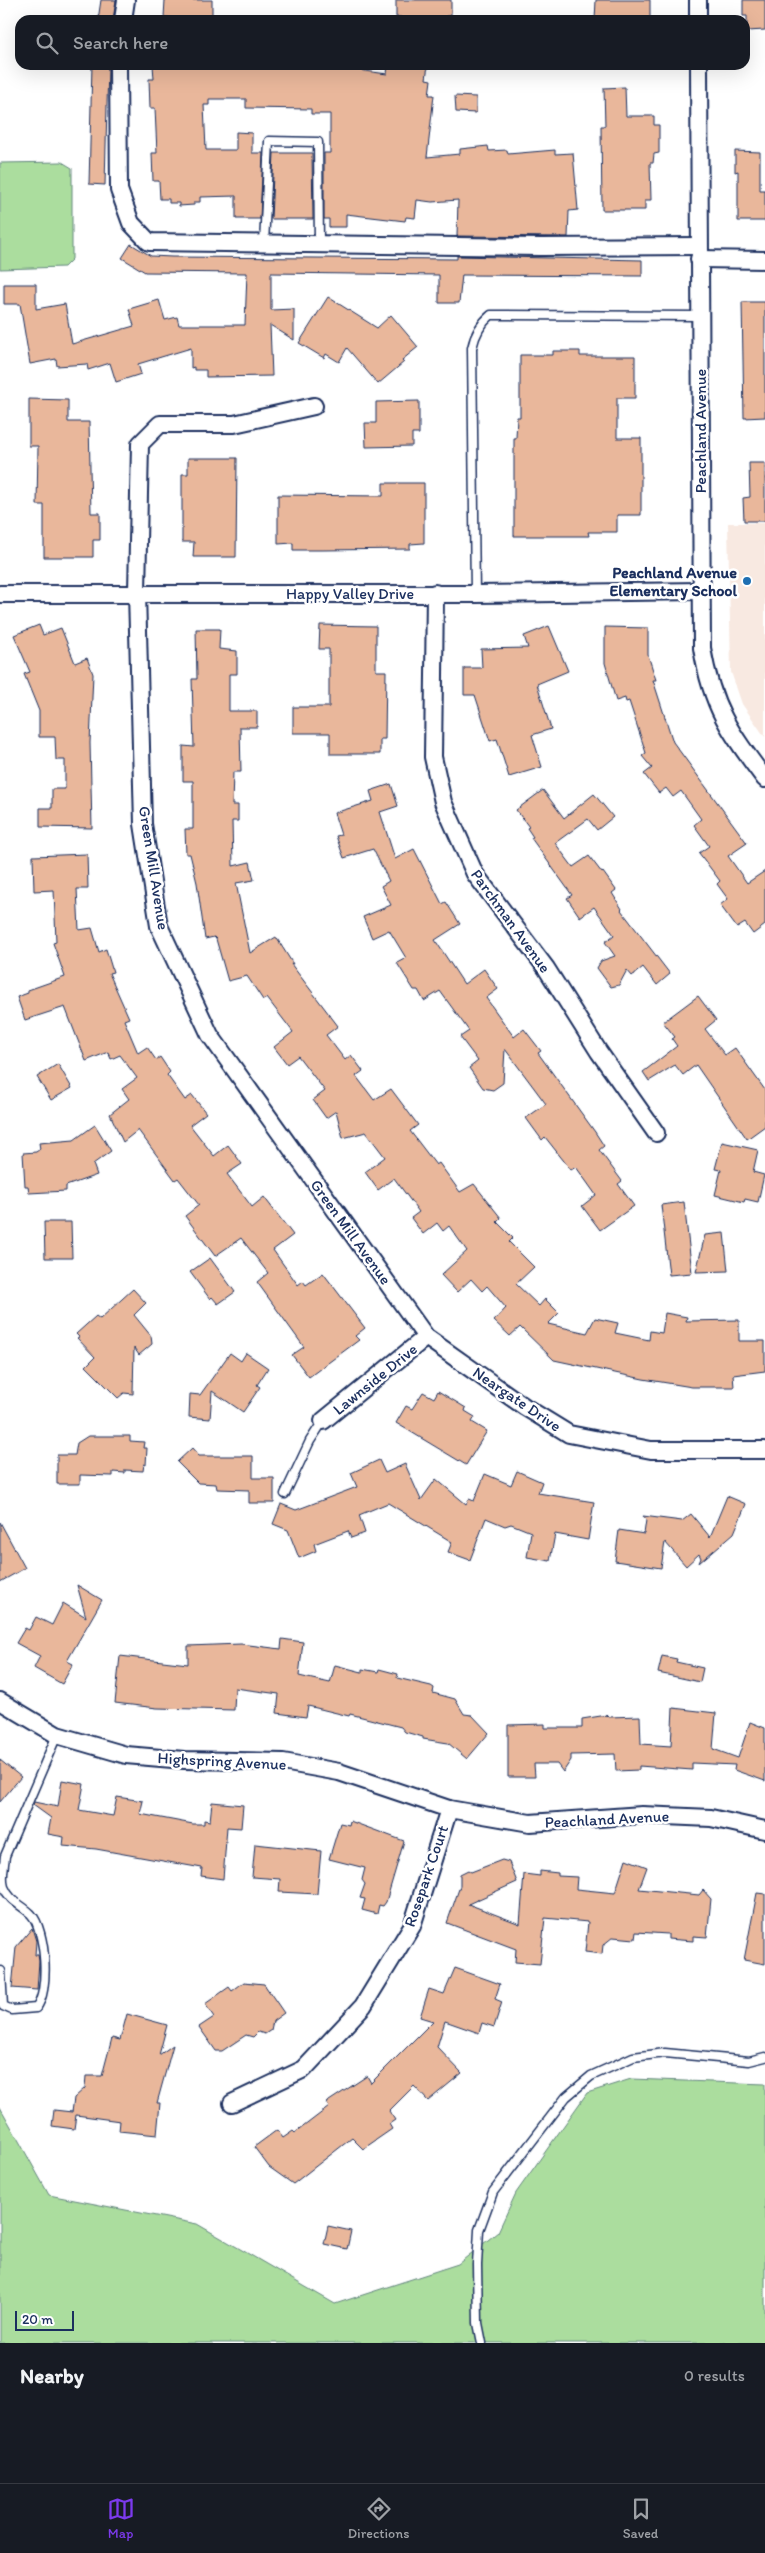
<!DOCTYPE html>
<style>
:root{--surface:#171b24;--page:#242831;--text:#f1f3f6;--muted:#9ea1a6;--line:#363941;--accent:#7c3aed}
body{margin:0;font-family:Itim,sans-serif;background:var(--page);color:var(--text)}
.scale{position:absolute;left:15px;bottom:12px;width:59px;box-sizing:border-box;padding-left:5px;border:2px solid #1b2f5e;border-top:0;font-size:14px;line-height:18px;white-space:nowrap;color:#1b2f5e;-webkit-text-stroke:4px #fff;paint-order:stroke}
.list{margin:0;padding:0;list-style:none}
h2{display:flex;justify-content:space-between;align-items:center;height:65px;margin:0;padding:0 20px;font-size:21px}
h2 small{font-size:16px;font-weight:400;color:var(--muted)}
.icon{flex:none;width:28px;height:28px;fill:none;stroke:currentColor;stroke-width:2;stroke-linecap:round;stroke-linejoin:round}
.map{position:relative;flex:none;width:765px;height:2343px;overflow:hidden}
.search{position:absolute;background:var(--surface);box-shadow:0 5px 20px #0002;left:15px;right:15px;top:15px;height:55px;display:flex;align-items:center;gap:12px;box-sizing:border-box;padding:0 18px;border-radius:15px;color:var(--muted);font-size:19px}
.sheet{height:140px;background:var(--surface)}
nav{display:flex;justify-content:space-around;align-items:center;box-sizing:border-box;height:70px;border-top:1px solid var(--line);background:var(--surface);font-size:14px;color:var(--muted)}
nav a{display:grid;justify-items:center;gap:2px}
nav .on{color:var(--accent)}
.map>svg:first-child{display:block}
.built{fill:#f8e9e1}
.green{fill:#abdd9e;stroke:#63867e}
.building{fill:#e9b79b;stroke:#1b2f5e}
.lines{fill:none;stroke-linecap:round;stroke-linejoin:round}
.service-casing{stroke:#1b2f5e;stroke-width:11}
.minor-casing{stroke:#1b2f5e;stroke-width:20}
.service{stroke:#fff;stroke-width:8}
.minor{stroke:#fff;stroke-width:16}
.poi-dot{fill:#1f6fb2;stroke:#fff;stroke-width:2}
.labels{text-anchor:middle;dominant-baseline:central;stroke-width:5;stroke-linejoin:round;paint-order:stroke}
.street-label{font-size:16px;fill:#1b2f5e;stroke:#fff}
.poi-label{font-size:16px;font-weight:bold;fill:#1b2f5e;stroke:#fff;text-anchor:end}
</style>
<div class="map">
<svg width="765" height="2343" viewBox="0 0 765 2343">
<rect width="100%" height="100%" fill="#fff"/>
<filter id="ink" filterUnits="userSpaceOnUse"><feTurbulence type="fractalNoise" baseFrequency=".02" numOctaves="2"/><feDisplacementMap in="SourceGraphic" scale="10" xChannelSelector="R" yChannelSelector="G"/><feConvolveMatrix kernelMatrix="1 2 1 2 8 2 1 2 1" color-interpolation-filters="sRGB"/></filter>
<g filter="url(#ink)">
<polygon class="built" points="728,523 765,523 765,737 742,704 731,672"/>
<g class="green">
<polygon points="62,162 72,168 72,259 64,267 0,269 0,163"/>
<polygon points="631,2079 765,2084 765,2343 0,2343 0,2107 49,2195 197,2224 335,2304 458,2264 498,2232 516,2193 587,2093"/>
</g>
<g class="building">
<polygon points="101,0 116,0 113,20 98,20"/>
<polygon points="165,0 212,0 212,20 164,17"/>
<polygon points="396,0 451,0 451,16 446,16 446,20 401,20 401,17 396,17"/>
<polygon points="596,0 650,0 650,20 595,20"/>
<polygon points="743,0 765,0 765,30 747,31 747,16 743,16"/>
<polygon points="92,65 108,65 105,185 89,184"/>
<polygon points="153,65 358,65 358,70 387,74 388,65 428,65 426,79 431,80 429,95 434,95 427,157 460,154 460,149 488,146 489,151 507,150 508,154 555,150 555,154 573,153 578,210 569,211 568,237 457,236 458,200 432,202 417,200 415,218 406,217 405,221 346,214 346,227 329,227 329,219 324,219 324,153 330,153 330,114 311,114 311,109 246,108 246,99 209,99 209,105 204,105 206,150 236,150 236,132 252,133 252,153 263,153 260,219 236,219 236,196 200,197 200,202 194,202 194,205 179,206 179,203 169,203 169,199 160,199 159,181 153,181 152,153 157,153 155,108 150,108 149,79 154,79"/>
<polygon points="625,87 626,116 654,116 654,125 659,125 659,153 654,154 653,163 650,163 651,200 645,200 645,210 602,210 601,126 605,126 604,88"/>
<polygon points="455,96 476,97 476,113 456,112"/>
<polygon points="735,151 760,152 760,190 765,190 765,221 738,221 738,171 735,172"/>
<polygon points="274,153 312,153 313,219 271,219"/>
<polygon points="131,244 151,256 172,257 457,259 457,256 642,260 642,276 462,275 459,303 439,303 439,275 271,273 271,310 294,309 294,340 270,325 272,376 206,377 206,370 194,370 194,367 191,368 191,348 138,364 141,374 116,382 110,363 88,370 87,364 57,366 56,359 30,364 20,304 4,304 4,284 36,284 36,309 65,304 72,344 134,326 129,309 159,300 165,320 177,317 179,325 245,325 247,273 145,272 122,258"/>
<polygon points="328,297 377,328 391,315 418,347 402,360 404,362 378,384 347,348 339,362 326,354 324,358 299,343"/>
<polygon points="742,302 765,302 765,417 744,418"/>
<polygon points="553,351 580,351 580,356 635,356 635,398 617,398 617,438 641,438 641,515 617,515 617,532 588,532 589,536 514,536 514,438 516,438 517,417 520,417 520,355 553,355"/>
<polygon points="29,399 68,400 68,422 89,422 91,513 100,513 100,540 93,540 93,557 44,557 44,505 37,505 38,446 29,446"/>
<polygon points="419,401 419,434 412,434 412,446 366,447 365,423 376,423 376,402"/>
<polygon points="188,458 237,458 236,557 193,557 194,542 182,542 182,474 188,474"/>
<polygon points="749,463 765,463 765,521 744,521 743,498 750,497"/>
<polygon points="383,483 424,483 424,543 410,544 410,549 323,550 293,550 293,543 278,544 278,495 383,496"/>
<polygon points="39,625 43,635 61,628 75,663 87,658 93,674 90,743 92,828 40,827 40,808 52,808 52,789 65,789 65,760 56,760 55,737 39,737 39,711 24,674 30,672 14,635"/>
<polygon points="320,625 376,626 376,671 386,671 385,739 380,739 380,754 330,754 330,733 293,733 293,707 329,707 329,649 319,649"/>
<polygon points="549,626 568,671 537,684 551,729 532,735 542,767 509,777 497,739 490,741 475,695 464,695 464,668 482,668 481,649 528,648 524,636"/>
<polygon points="605,627 648,628 648,655 656,680 653,680 673,742 747,843 728,856 747,883 765,871 765,925 753,934 745,923 737,928 720,905 728,899 717,884 720,881 699,853 709,846 694,825 701,819 681,791 673,797 666,788 659,793 644,774 652,768 642,756 646,753 629,701 626,702 625,698 616,701 605,663"/>
<polygon points="196,629 220,629 219,649 237,651 237,674 229,674 229,711 257,711 257,727 240,727 241,772 233,772 232,805 238,805 238,821 232,821 233,866 250,862 254,880 236,883 250,953 276,937 293,964 291,964 338,1026 326,1035 345,1060 351,1055 363,1071 356,1076 374,1100 391,1089 418,1125 410,1131 436,1165 439,1163 460,1192 474,1184 501,1218 497,1222 513,1238 509,1242 534,1267 516,1284 539,1306 545,1299 559,1313 548,1324 587,1333 595,1318 618,1323 615,1333 649,1340 650,1331 662,1333 665,1313 687,1317 686,1321 739,1320 739,1341 765,1341 765,1371 733,1375 734,1387 692,1387 643,1379 554,1360 520,1327 510,1336 494,1321 506,1308 487,1286 482,1291 471,1279 457,1292 441,1275 467,1251 449,1226 443,1231 437,1223 423,1234 411,1218 419,1212 394,1178 378,1190 365,1172 385,1157 366,1132 343,1138 336,1111 326,1118 313,1100 325,1091 298,1056 287,1064 274,1047 293,1032 267,998 263,1000 247,976 228,981 216,939 214,937 205,939 197,883 190,854 186,854 185,829 193,829 193,781 183,781 183,746 194,747 192,679 197,679"/>
<polygon points="391,784 398,806 380,812 395,859 414,849 442,904 446,902 460,924 435,940 464,984 484,969 498,989 486,998 514,1037 524,1029 541,1051 538,1053 595,1132 604,1146 599,1150 622,1181 618,1184 634,1206 600,1230 582,1206 596,1195 576,1167 571,1170 545,1137 542,1140 526,1118 546,1104 505,1049 503,1083 493,1090 483,1088 469,1068 478,1061 460,1037 469,1031 440,991 424,1001 418,990 414,990 397,963 406,958 389,930 372,938 363,917 391,905 381,886 389,881 373,849 344,858 336,836 341,835 334,813 373,801 370,791"/>
<polygon points="543,790 564,818 594,794 613,817 597,830 588,819 555,843 573,867 589,856 602,873 603,872 616,890 612,893 622,909 621,910 670,974 657,985 643,967 632,976 627,970 619,985 611,987 597,968 601,961 615,956 605,942 614,935 594,907 580,917 567,898 572,895 531,838 533,837 527,828 529,827 516,810"/>
<polygon points="87,854 88,889 77,889 79,930 92,928 99,952 106,949 113,972 109,973 129,1018 124,1020 138,1053 147,1047 156,1060 160,1057 170,1072 167,1075 185,1100 192,1095 206,1113 190,1125 214,1156 228,1145 242,1164 227,1174 252,1207 264,1197 293,1235 273,1250 298,1285 303,1281 306,1285 323,1273 365,1328 355,1336 359,1340 309,1377 292,1355 304,1347 257,1282 268,1273 241,1238 215,1256 185,1216 199,1205 178,1178 175,1180 138,1130 123,1142 110,1114 129,1099 122,1089 137,1078 120,1055 111,1059 108,1052 86,1061 65,1007 25,1020 17,997 28,993 28,990 65,977 53,943 56,942 54,890 34,891 33,856"/>
<polygon points="698,996 716,1020 705,1029 725,1055 735,1048 765,1090 765,1126 747,1139 696,1065 683,1075 675,1065 649,1081 643,1072 677,1046 672,1039 675,1037 663,1022"/>
<polygon points="58,1064 72,1088 51,1100 37,1077"/>
<polygon points="95,1125 111,1151 93,1164 97,1175 66,1186 66,1191 29,1193 28,1186 25,1186 23,1153 36,1152 40,1149 39,1143 74,1140"/>
<polygon points="722,1142 758,1150 753,1172 764,1175 758,1202 745,1199 744,1202 715,1195 721,1170 715,1169"/>
<polygon points="684,1202 692,1273 669,1275 661,1205"/>
<polygon points="44,1222 71,1222 72,1258 45,1258"/>
<polygon points="724,1233 728,1271 696,1272 705,1235"/>
<polygon points="210,1258 235,1292 218,1304 212,1297 210,1299 190,1272"/>
<polygon points="133,1289 146,1303 134,1315 151,1336 152,1344 139,1355 134,1348 133,1394 124,1393 118,1398 86,1366 95,1357 77,1338 79,1337 76,1334 96,1316 100,1319"/>
<polygon points="230,1353 241,1361 246,1353 268,1368 257,1385 260,1387 243,1412 212,1391 210,1419 189,1417 190,1394 200,1395"/>
<polygon points="438,1391 466,1408 465,1411 475,1417 472,1422 487,1431 466,1465 396,1423 406,1406 412,1409 423,1392 434,1398"/>
<polygon points="88,1436 130,1436 130,1441 144,1442 143,1448 147,1448 146,1465 144,1464 143,1471 125,1470 125,1473 113,1472 113,1476 80,1475 80,1484 57,1484 57,1455 75,1455 77,1443"/>
<polygon points="192,1448 199,1456 253,1456 253,1478 274,1478 274,1503 249,1503 249,1490 217,1489 216,1484 198,1483 177,1462"/>
<polygon points="379,1460 385,1473 405,1464 421,1500 436,1479 466,1504 469,1499 474,1501 485,1474 511,1485 517,1471 542,1482 538,1493 594,1502 588,1540 555,1534 550,1561 527,1557 531,1532 511,1524 505,1526 486,1518 470,1560 448,1552 452,1542 388,1503 359,1515 365,1533 351,1538 348,1531 314,1544 316,1551 299,1558 288,1530 273,1524 281,1504 296,1510 357,1487 351,1473"/>
<polygon points="727,1496 746,1504 734,1533 699,1563 701,1558 699,1554 686,1566 665,1542 661,1568 615,1561 619,1530 644,1534 646,1520 643,1516 682,1521 691,1514 710,1537"/>
<polygon points="0,1522 25,1568 0,1582"/>
<polygon points="77,1585 102,1600 67,1661 73,1664 62,1684 34,1668 40,1656 16,1643 25,1628 29,1630 36,1617 52,1625 63,1603 86,1617"/>
<polygon points="282,1639 303,1642 299,1676 330,1683 335,1665 362,1672 362,1669 378,1672 379,1669 398,1674 397,1678 431,1686 434,1688 433,1693 455,1699 464,1714 472,1715 489,1733 467,1759 448,1743 423,1739 423,1737 405,1732 401,1727 350,1714 349,1716 308,1706 306,1717 277,1713 279,1694 235,1688 234,1710 157,1708 115,1703 120,1656 188,1664 188,1646 241,1644 281,1649"/>
<polygon points="662,1656 677,1659 676,1662 703,1668 700,1682 658,1673"/>
<polygon points="673,1708 716,1713 713,1749 738,1758 750,1722 765,1728 765,1781 734,1770 735,1765 692,1763 692,1770 639,1766 639,1770 616,1771 615,1754 571,1755 571,1760 563,1772 557,1764 534,1764 535,1777 508,1777 508,1725 545,1724 545,1728 582,1728 582,1719 607,1715 609,1717 640,1716 641,1744 671,1746"/>
<polygon points="0,1760 21,1777 0,1802"/>
<polygon points="62,1780 84,1784 79,1810 113,1816 117,1797 143,1801 140,1814 193,1824 204,1824 204,1820 210,1821 212,1802 243,1805 241,1828 227,1827 223,1879 201,1876 202,1868 96,1849 63,1846 64,1837 48,1834 51,1818 33,1805 34,1802 58,1807"/>
<polygon points="350,1821 404,1841 386,1902 383,1906 379,1905 377,1914 362,1910 365,1899 360,1898 365,1884 362,1880 365,1868 329,1859 340,1823 349,1825"/>
<polygon points="255,1844 321,1851 317,1894 279,1892 280,1879 252,1877"/>
<polygon points="626,1859 647,1867 639,1889 699,1895 703,1890 711,1899 707,1937 693,1936 693,1941 668,1939 668,1934 636,1932 635,1939 613,1937 603,1945 602,1954 585,1952 588,1922 545,1918 540,1964 515,1962 516,1949 447,1923 460,1886 460,1874 468,1870 471,1872 502,1860 509,1862 517,1882 468,1904 520,1924 524,1874 540,1876 540,1871 558,1873 558,1876 577,1877 576,1889 615,1893"/>
<polygon points="757,1893 765,1894 765,1964 744,1960"/>
<polygon points="32,1928 36,1941 35,1955 38,1955 39,1961 37,1990 12,1988 16,1947"/>
<polygon points="455,1968 500,1984 495,1999 502,2002 494,2027 482,2023 479,2033 445,2021 437,2047 462,2073 428,2101 414,2086 389,2111 395,2120 389,2124 392,2129 363,2149 352,2138 293,2184 269,2167 254,2147 277,2130 283,2138 293,2131 295,2133 329,2107 326,2103 367,2076 371,2083 433,2021 420,2017 429,1989 444,1994"/>
<polygon points="244,1982 264,1984 284,2013 273,2021 271,2030 265,2034 258,2032 253,2037 246,2035 222,2051 216,2051 199,2027 214,2017 205,2004 229,1987 232,1991"/>
<polygon points="127,2014 167,2025 159,2055 173,2045 157,2103 160,2103 157,2135 119,2131 120,2121 76,2115 74,2129 52,2126 54,2110 72,2112 74,2098 85,2088 86,2076 102,2076 112,2038 120,2040"/>
<polygon points="328,2226 351,2231 347,2249 324,2244"/>
</g>
<g class="lines">
<defs>
<g id="service">
<polyline points="264,244 269,141 318,142 319,245"/>
<path d="M475,594l-3,-246c3,-14 8,-24 19,-33l209,1"/>
<polyline points="285,1494 310,1441 323,1421"/>
<path d="M1,1971l2,35 9,4 24,-2c14,-16 10,-78 -5,-94 -10,-10 -21,-12 -27,-27 -3,-9 0,-21 1,-31l52,-121"/>
<polyline points="482,2343 478,2323 477,2265 479,2230 493,2192 566,2097 591,2076 633,2057 665,2053 749,2061 765,2057"/>
</g>
<g id="minor">
<polyline points="698,0 698,20"/>
<polyline points="123,20 126,0"/>
<polyline points="118,65 119,190 131,223 149,242 541,247 699,246"/>
<path d="M699,65l3,583c10,60 28,84 63,131"/>
<polyline points="699,259 765,260"/>
<polyline points="314,406 234,424 160,424 140,444 137,592 143,824 159,926 210,1035 426,1337 525,1407 569,1434 651,1450 765,1450"/>
<polyline points="435,593 433,757 443,802 475,874 546,968 599,1052 656,1133"/>
<polyline points="0,594 475,594 701,591"/>
<polyline points="323,1421 426,1337"/>
<polyline points="0,1701 57,1735 126,1755 184,1760 283,1762 339,1772 449,1809 530,1823 642,1815 711,1818 765,1830"/>
<polyline points="232,2103 304,2069 363,2006 412,1926 449,1809"/>
</g>
</defs>
<use href="#service" class="service-casing"/>
<use href="#minor" class="minor-casing"/>
<use href="#service" class="service"/>
<use href="#minor" class="minor"/>
</g>
</g>
<circle class="poi-dot" cx="747" cy="581" r="5"/>
<g class="labels">
<g class="street-label">
<text transform="translate(700 431) rotate(-90)">Peachland Avenue</text>
<text x="350" y="593">Happy Valley Drive</text>
<text transform="translate(154 868) rotate(81)">Green Mill Avenue</text>
<text transform="translate(511 921) rotate(54)">Parchman Avenue</text>
<text transform="translate(351 1232) rotate(54)">Green Mill Avenue</text>
<text transform="translate(375 1379) rotate(-39)">Lawnside Drive</text>
<text transform="translate(517 1399) rotate(34)">Neargate Drive</text>
<text transform="translate(222 1761) rotate(3)">Highspring Avenue</text>
<text transform="translate(607 1819) rotate(-3)">Peachland Avenue</text>
<text transform="translate(426 1876) rotate(-71)">Rosepark Court</text>
</g>
<g class="poi-label">
<text x="737" y="572">Peachland Avenue<tspan x="737" dy="18">Elementary School</tspan></text>
</g>
</g>
</svg>
<div class="scale">20 m</div>
<div class="search"><svg class="icon" aria-label="search" viewBox="0 0 24 24"><circle cx="10" cy="10" r="6"/><path d="M15 15l6 6"/></svg>Search here</div>
</div>
<section class="sheet">
<h2>Nearby<small>0 results</small></h2>
<ul class="list">
</ul>
</section>
<nav>
<a class="on"><svg class="icon" aria-label="map" viewBox="0 0 24 24"><path d="M3 6l6-2 6 2 6-2v14l-6 2-6-2-6 2zM9 4v14M15 6v14"/></svg>Map</a>
<a><svg class="icon" aria-label="directions" viewBox="0 0 24 24"><path d="M12 3l9 9-9 9-9-9zM9 14v-3h6M13 9l2 2-2 2"/></svg>Directions</a>
<a><svg class="icon" aria-label="saved" viewBox="0 0 24 24"><path d="M7 4h10v16l-5-4-5 4z"/></svg>Saved</a>
</nav>
